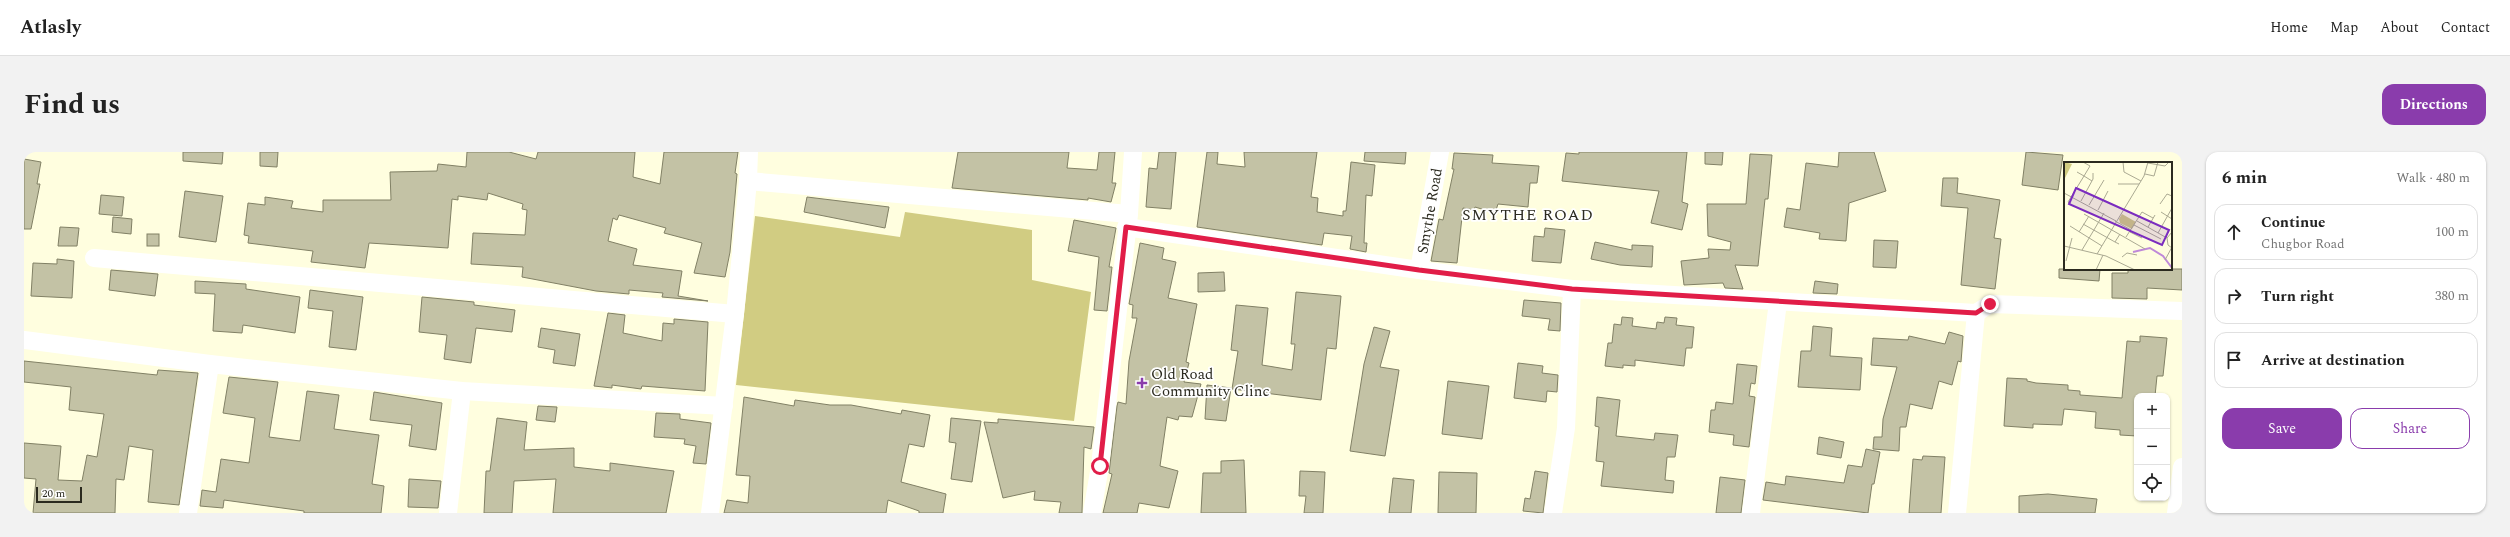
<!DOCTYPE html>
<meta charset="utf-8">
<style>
:root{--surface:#fff;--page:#f2f2f2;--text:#222;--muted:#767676;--line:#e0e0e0;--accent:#8a3cac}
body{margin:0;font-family:Spectral,serif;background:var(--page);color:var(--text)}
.controls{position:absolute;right:12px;bottom:12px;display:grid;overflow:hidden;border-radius:8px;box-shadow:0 1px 3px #0004}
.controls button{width:36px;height:36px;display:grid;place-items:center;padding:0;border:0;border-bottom:1px solid var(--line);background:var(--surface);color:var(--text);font:20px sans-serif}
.scale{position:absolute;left:12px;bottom:10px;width:46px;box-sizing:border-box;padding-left:4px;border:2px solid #2b2a1f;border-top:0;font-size:11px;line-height:14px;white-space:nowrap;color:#2b2a1f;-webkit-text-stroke:3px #fff;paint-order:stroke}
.stop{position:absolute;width:12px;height:12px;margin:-9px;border:3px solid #e11d48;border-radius:50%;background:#fff}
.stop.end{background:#e11d48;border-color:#fff;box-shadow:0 1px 4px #0008}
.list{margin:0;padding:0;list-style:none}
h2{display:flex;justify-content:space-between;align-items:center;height:52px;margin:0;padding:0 16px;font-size:17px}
h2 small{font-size:13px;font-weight:400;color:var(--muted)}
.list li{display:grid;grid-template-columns:26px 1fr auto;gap:12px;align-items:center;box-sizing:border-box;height:56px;margin:0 8px 8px;padding:0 8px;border:1px solid var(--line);border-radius:12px}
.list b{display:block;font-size:15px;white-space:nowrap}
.list p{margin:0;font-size:13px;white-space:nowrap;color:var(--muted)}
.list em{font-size:13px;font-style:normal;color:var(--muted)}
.actions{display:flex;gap:8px;padding:12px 16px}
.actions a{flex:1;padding:9px 0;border:1px solid var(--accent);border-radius:12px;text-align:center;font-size:14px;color:var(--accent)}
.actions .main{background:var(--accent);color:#fff}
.icon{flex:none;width:22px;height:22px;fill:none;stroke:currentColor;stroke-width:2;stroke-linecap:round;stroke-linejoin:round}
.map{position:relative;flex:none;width:2158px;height:361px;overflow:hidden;border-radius:12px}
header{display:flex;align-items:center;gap:24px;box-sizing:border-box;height:56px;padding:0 20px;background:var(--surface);border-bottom:1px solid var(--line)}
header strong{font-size:19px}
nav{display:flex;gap:22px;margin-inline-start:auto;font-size:14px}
.intro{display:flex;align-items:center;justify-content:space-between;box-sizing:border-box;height:96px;padding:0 24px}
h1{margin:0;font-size:28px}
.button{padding:10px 18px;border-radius:12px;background:var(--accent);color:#fff;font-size:14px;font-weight:700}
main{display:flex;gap:24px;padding:0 24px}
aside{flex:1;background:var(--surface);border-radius:12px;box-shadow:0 1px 3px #0004}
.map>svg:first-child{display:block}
.green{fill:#d1cc82}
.building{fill:#c3c2a5;stroke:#818065}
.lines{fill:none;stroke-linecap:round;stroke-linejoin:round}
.minor{stroke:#fff;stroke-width:18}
.route{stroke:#e11d48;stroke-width:5}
.poi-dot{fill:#8a3cac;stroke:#fff;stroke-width:1.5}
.labels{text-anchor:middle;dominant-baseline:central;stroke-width:3.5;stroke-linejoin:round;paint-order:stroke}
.street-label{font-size:15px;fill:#2b2a1f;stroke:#fff}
.poi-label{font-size:15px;fill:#2b2a1f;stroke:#fff;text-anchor:start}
.neighbourhood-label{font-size:16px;letter-spacing:1px;fill:#2b2a1f;stroke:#fff}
.inset-river{fill:none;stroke:#bf89d9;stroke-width:2}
.inset-road{fill:none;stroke:#aaa992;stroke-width:1}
.view{fill:#7b2cbf;fill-opacity:0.15;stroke:#7b2cbf;stroke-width:2}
.inset-edge{fill:none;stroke:#2b2a1f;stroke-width:2}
</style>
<header>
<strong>Atlasly</strong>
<nav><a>Home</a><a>Map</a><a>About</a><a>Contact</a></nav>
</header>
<div class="intro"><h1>Find us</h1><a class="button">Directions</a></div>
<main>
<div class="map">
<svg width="2158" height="361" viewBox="0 0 2158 361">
<rect width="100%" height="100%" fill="#fffedf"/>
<polygon class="green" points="881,60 1008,78 1008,128 1067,140 1050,269 712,233 731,64 876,85"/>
<g class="building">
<polygon points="159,0 199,0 198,12 159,9"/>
<polygon points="236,0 254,0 253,15 236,14"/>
<polygon points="443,0 485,0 512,7 514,0 611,0 609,25 636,32 640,0 714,0 711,21 713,22 706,100 701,125 670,121 678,91 640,81 642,76 595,63 593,68 589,66 584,89 613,97 609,113 658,119 654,144 684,149 638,145 639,141 605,138 605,142 572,139 498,125 499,115 447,112 449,81 501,83 503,58 498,57 499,52 464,41 463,48 434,44 434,48 428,47 424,96 345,91 341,116 287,110 289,99 224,91 225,84 220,83 224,51 241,53 241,45 269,49 267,56 299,60 299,48 367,48 366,20 413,19 414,12 442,15"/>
<polygon points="934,0 1045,0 1043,16 1073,18 1075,0 1091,0 1088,31 1092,31 1087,50 1064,46 1064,48 928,36"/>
<polygon points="1135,0 1152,0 1147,57 1122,55 1125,16 1133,17"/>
<polygon points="1183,0 1194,0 1193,12 1221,15 1220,0 1293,0 1287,45 1294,46 1293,60 1319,64 1319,59 1322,59 1327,10 1351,13 1348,44 1342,43 1340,91 1343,91 1342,100 1326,97 1328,84 1300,81 1298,93 1173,75"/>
<polygon points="1341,0 1382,0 1381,12 1340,9"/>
<polygon points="1555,0 1663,0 1658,50 1664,52 1658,78 1627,71 1635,39 1538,29 1542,1 1555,2"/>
<polygon points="1681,0 1699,0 1698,13 1681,12"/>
<polygon points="1815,0 1850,0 1862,39 1825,51 1822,89 1795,87 1796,81 1760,75 1763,56 1776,58 1782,11 1814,15"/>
<polygon points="2002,0 2039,3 2034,38 1998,33"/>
<polygon points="1430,1 1469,3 1468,11 1515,14 1513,31 1506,31 1504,55 1474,52 1471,61 1451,55 1450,58 1439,56 1433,111 1407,109 1415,67 1419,68 1430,17 1428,17"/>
<polygon points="1726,2 1748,3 1744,47 1741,47 1734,114 1711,113 1719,137 1701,136 1699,131 1660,133 1657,109 1685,106 1684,97 1706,98 1707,90 1684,84 1683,52 1722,52"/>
<polygon points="0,7 17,10 13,32 16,32 7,77 0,77"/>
<polygon points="1919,26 1934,26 1933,41 1976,48 1970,86 1977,87 1971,137 1937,133 1944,56 1917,54"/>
<polygon points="161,39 199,44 192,90 155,85"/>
<polygon points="77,43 100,45 98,64 75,62"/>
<polygon points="783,45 865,55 861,76 780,60"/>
<polygon points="89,65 108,67 107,82 88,80"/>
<polygon points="1050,68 1092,76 1085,115 1088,115 1083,159 1070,158 1075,105 1044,99"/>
<polygon points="36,75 55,76 53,94 34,94"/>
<polygon points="1521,76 1541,78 1537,111 1508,109 1510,84 1520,85"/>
<rect x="123" y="82" width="12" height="12"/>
<polygon points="1850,88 1874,89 1872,116 1849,115"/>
<polygon points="1571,90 1608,98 1608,93 1629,94 1628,115 1596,113 1567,107"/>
<polygon points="1116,91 1140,96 1138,107 1152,110 1144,146 1173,152 1162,210 1165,211 1160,230 1177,232 1168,265 1155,264 1154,268 1143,265 1136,314 1154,319 1145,356 1115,351 1113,361 1079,361 1088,322 1085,321 1093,254 1094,250 1102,252 1105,209 1113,166 1108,166 1109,153 1105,152"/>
<polygon points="33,107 50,109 48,146 7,144 9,111 33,112"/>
<polygon points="2035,117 2076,117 2075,129 2035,126"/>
<polygon points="2104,117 2158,117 2158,138 2123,136 2123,147 2088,146 2088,121 2104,121"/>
<polygon points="87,118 134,122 131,144 85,138"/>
<polygon points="1200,120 1201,139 1174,140 1174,121"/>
<polygon points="171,129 222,132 222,137 276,145 271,181 219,173 218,181 189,179 191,142 171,141"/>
<polygon points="1791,129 1814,132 1813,142 1789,141"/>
<polygon points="286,138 339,145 332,198 305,195 309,159 284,156"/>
<polygon points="1272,140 1317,144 1312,197 1303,196 1297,248 1208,237 1214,199 1207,198 1212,153 1244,156 1238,213 1268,218 1271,192 1267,192"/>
<polygon points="398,145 450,150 450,153 491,158 488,180 452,176 447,211 420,207 423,183 395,180"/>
<polygon points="1500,148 1537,151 1536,179 1524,178 1526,167 1498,164"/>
<polygon points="584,161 601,163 599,181 638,189 639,171 650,172 650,167 684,170 681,239 618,234 617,237 588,233 588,236 570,234"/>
<polygon points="1598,165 1609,166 1608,174 1632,177 1633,170 1640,171 1641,165 1653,166 1652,173 1670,175 1668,196 1662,196 1660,214 1611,208 1611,214 1599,213 1599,216 1581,214 1584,191 1588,191 1590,172 1597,173"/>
<polygon points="1789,174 1808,176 1806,204 1838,206 1836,238 1774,235 1777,199 1787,199"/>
<polygon points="1350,175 1366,179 1356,215 1375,218 1361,304 1326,299 1340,212"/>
<polygon points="517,176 556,182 551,214 529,211 531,198 514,195"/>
<polygon points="1925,180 1939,184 1937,210 1934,209 1928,233 1915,229 1908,257 1886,252 1882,275 1876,275 1875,299 1849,297 1850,285 1858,285 1859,267 1873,215 1847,213 1849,186 1884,188 1885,184 1921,192"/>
<polygon points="2116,184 2143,186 2139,224 2133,224 2131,244 2113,244 2113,284 2096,283 2096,278 2071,276 2072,260 2040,257 2038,273 2009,272 2009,276 1980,274 1983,226 2003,227 2003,229 2012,231 2044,233 2044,238 2056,239 2056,243 2098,246 2103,189 2116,190"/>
<polygon points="0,209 133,223 134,218 174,221 155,353 124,350 129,298 105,294 100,328 92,327 91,361 9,361 12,327 0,326 0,291 37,294 34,328 58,329 63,303 73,305 80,262 45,258 47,235 0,230"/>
<polygon points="1494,211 1519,214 1518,221 1534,223 1533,240 1523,239 1522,250 1490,246"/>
<polygon points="1713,212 1733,214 1731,232 1727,231 1725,244 1731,245 1725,295 1709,293 1710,283 1685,280 1687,258 1691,258 1692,250 1709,252"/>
<polygon points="205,225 254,230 245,285 276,289 283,239 315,243 310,277 355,283 348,332 360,334 357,361 280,361 280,359 200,348 199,356 176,354 178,338 192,340 197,307 225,311 231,266 199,261"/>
<polygon points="1424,229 1465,234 1458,287 1418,282"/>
<polygon points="1183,233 1207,236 1202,269 1181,267"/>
<polygon points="350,240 418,251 412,298 385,294 388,273 346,268"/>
<polygon points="720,245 770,254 771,248 806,253 827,253 877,262 878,258 906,263 900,295 885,292 877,330 922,342 919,361 895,361 895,359 864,348 862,361 700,361 703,348 724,351 726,324 712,323"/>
<polygon points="1573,245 1596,248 1592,284 1630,288 1631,281 1654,283 1651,305 1643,305 1641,328 1650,329 1649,341 1577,334 1580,310 1572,309 1575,275 1571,274"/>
<polygon points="514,254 533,255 531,270 512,268"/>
<polygon points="632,261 656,262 656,267 687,271 682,312 669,311 672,294 660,292 661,287 630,285"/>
<polygon points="473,266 503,270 500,298 550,296 550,315 586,319 586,311 650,319 642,361 529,361 532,327 490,329 488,361 460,361 462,319 466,319"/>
<polygon points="927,266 957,269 948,330 927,327 932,291 925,290"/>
<polygon points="974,267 1070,275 1067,297 1060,295 1058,361 1035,361 1037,350 1010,348 1011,339 979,346 960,270 974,271"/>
<polygon points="1795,285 1820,290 1817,306 1793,302"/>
<polygon points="1842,297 1856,300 1850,332 1848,332 1844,361 1739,348 1742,330 1761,333 1762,324 1820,331 1824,313 1838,315"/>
<polygon points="1899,304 1921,305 1917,361 1885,361 1889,307 1898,308"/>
<polygon points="1220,308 1222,361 1177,361 1179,321 1197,321 1197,309"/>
<polygon points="1276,319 1301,320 1299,361 1280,361 1282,344 1275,344"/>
<polygon points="1511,319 1524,321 1519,361 1499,359 1501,346 1506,347"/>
<polygon points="1415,320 1453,321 1452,361 1414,361"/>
<polygon points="1696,325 1721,328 1717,361 1692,361"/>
<polygon points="1369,326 1390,328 1387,361 1365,361"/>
<polygon points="385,327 417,329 414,356 384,355"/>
<polygon points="2024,342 2073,347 2071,361 1995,361 1995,344"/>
</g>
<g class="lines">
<g class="minor">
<polyline points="724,29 1105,62"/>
<polyline points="1102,75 1395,118 1548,137 1952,161 1966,152 2158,159"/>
<polyline points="70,106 711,162"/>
<polyline points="1395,118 1416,0"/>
<polyline points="0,188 186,212 438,239 700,254"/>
<polyline points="164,361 186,212"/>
<polyline points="424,361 438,239"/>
<polyline points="686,361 711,162 724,29 725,0"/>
<polyline points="1068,361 1076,314 1105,62 1109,0"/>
<polyline points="1529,361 1542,276 1548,137"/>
<polyline points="1727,361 1754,150"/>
<polyline points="1933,361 1952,161"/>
<polyline points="2152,361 2158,315"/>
</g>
</g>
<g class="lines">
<polyline class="route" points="1076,314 1102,75 1395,118 1548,137 1952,161 1966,152"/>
</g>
<path class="poi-dot" d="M1116 225h4v4h4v4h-4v4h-4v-4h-4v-4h4z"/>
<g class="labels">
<g class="street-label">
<text transform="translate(1406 59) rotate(-80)">Smythe Road</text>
</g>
<g class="poi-label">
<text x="1127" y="222">Old Road<tspan x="1127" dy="17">Community Clinc</tspan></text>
</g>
<g class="neighbourhood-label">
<text x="1504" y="63">SMYTHE ROAD</text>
</g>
</g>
<g transform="translate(2040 10)">
<rect width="108" height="108" fill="#fffedf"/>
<path d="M0,0l8,2 -8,16zM58,52l14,8 -4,7 -12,-6 -1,-4z" fill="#d1cc82"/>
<path class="inset-river" d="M69,90l17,-4 13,8 9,12"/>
<path class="inset-road" d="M19,0l7,4 -6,10 8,5M59,0l1,10 17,9M84,1l17,3 4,-4M81,12l9,2 4,-14M54,22h21M0,31l52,28M17,39l12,-22v-6M96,42l7,-10 5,2M7,43l-3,-3 16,-26 -7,-4M25,43l15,-25M34,48l10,-19M97,50l11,7M20,52l61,35M51,59l16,9M73,59l30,17M19,62l32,18M70,63l27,14M6,64l32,20M84,65l7,-12M15,70l10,-16M66,70l12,6M108,70l-5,6 1,7 4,3M94,71l14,-25M62,75l16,-25 11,6M55,82l-4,-2 5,-8M0,84l42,10 29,14M18,88l22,-37M33,92l47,-78 4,-14M58,95l5,-4 10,2M101,98l7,-13M2,99l6,-23M32,108l7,-15"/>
<path class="view" d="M12,26l93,42 -7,15 -93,-41z"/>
<rect width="108" height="108" class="inset-edge"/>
</g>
</svg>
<div class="controls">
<button>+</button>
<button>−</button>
<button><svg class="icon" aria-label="locate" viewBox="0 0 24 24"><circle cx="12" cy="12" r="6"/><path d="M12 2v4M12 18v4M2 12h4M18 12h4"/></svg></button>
</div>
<div class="scale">20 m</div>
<div class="stop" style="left:1076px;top:314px"></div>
<div class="stop end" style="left:1966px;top:152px"></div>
</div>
<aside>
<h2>6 min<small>Walk · 480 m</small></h2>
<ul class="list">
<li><svg class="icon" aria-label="ahead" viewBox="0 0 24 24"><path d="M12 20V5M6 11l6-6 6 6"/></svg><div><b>Continue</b><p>Chugbor Road</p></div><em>100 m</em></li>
<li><svg class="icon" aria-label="right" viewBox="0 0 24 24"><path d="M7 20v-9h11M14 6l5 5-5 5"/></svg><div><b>Turn right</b></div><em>380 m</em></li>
<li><svg class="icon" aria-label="arrive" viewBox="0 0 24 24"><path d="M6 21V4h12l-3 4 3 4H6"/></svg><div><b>Arrive at destination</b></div></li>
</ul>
<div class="actions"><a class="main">Save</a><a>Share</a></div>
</aside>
</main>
